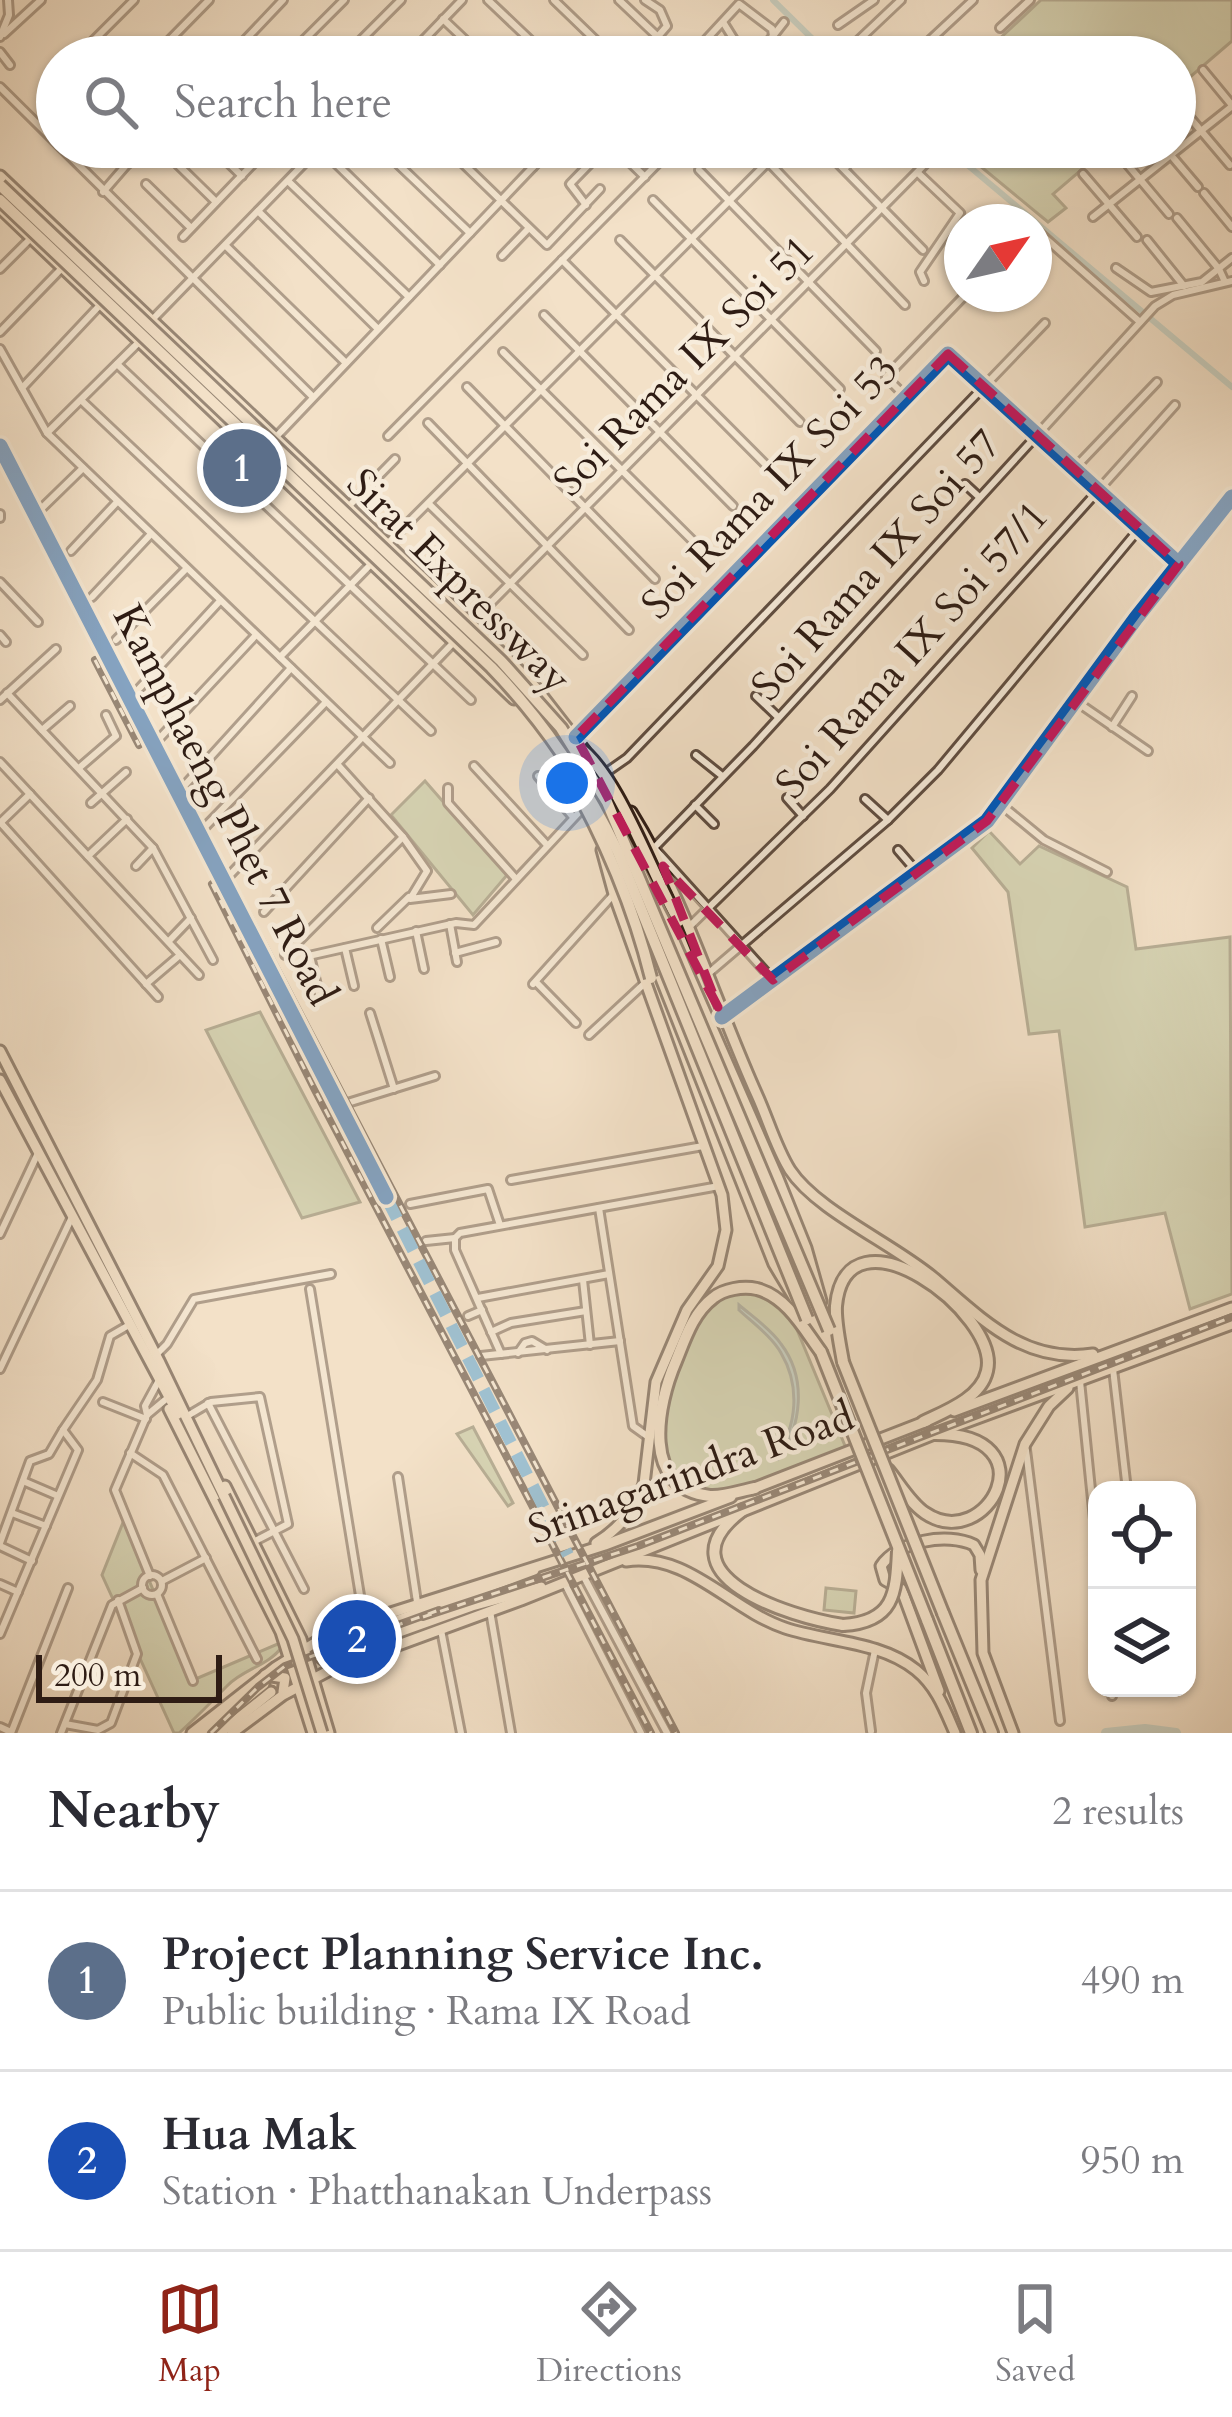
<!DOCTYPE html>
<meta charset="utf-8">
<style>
:root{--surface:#fff;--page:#f2f2f3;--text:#2b2b33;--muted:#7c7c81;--line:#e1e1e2;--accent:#8f2418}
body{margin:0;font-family:Cardo,serif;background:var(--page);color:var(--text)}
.controls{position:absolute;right:36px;bottom:36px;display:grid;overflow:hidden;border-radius:24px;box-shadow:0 3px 9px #0004}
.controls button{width:108px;height:108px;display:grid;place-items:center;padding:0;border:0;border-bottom:3px solid var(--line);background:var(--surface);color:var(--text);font:60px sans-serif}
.compass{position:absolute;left:944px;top:204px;width:108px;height:108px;border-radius:50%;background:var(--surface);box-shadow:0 3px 9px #0004;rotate:56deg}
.scale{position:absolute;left:36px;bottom:30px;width:186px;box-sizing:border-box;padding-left:12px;border:6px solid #2e1c14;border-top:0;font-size:33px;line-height:42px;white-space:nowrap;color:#2e1c14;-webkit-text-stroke:9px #f7ecdb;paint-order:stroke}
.you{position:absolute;left:567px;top:783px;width:42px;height:42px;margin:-30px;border:9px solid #fff;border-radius:50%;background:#1a73e8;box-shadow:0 0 0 18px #1a73e833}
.badge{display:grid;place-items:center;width:78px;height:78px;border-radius:50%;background:var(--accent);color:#fff;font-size:39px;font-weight:700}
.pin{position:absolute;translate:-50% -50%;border:6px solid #fff;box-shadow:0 3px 12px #0006}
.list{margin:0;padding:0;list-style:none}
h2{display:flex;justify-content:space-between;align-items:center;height:156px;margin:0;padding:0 48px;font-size:51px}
h2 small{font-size:39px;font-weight:400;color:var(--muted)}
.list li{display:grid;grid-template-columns:78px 1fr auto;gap:36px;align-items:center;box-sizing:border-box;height:180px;padding:0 48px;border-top:3px solid var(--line)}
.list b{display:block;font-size:45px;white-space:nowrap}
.list p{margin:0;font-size:39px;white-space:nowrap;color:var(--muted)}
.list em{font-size:39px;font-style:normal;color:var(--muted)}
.icon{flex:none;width:66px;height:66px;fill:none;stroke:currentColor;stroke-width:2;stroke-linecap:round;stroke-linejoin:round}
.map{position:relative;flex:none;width:1232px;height:1733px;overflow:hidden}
.search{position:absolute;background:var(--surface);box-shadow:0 3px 9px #0004;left:36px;right:36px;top:36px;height:132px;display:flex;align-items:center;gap:30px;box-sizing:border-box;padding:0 42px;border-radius:66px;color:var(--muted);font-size:45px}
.sheet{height:516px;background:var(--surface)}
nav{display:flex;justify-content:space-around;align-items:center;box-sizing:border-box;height:168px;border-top:3px solid var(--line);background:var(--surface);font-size:33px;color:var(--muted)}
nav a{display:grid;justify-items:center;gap:6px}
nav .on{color:var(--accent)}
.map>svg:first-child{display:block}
.green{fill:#b5c49b;stroke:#727058;stroke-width:3}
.water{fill:#9bbdba;stroke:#6f7d78;stroke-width:3}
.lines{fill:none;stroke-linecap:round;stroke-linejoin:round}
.canal{stroke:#9bbdba;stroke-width:6}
.river{stroke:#9bbdba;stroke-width:10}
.minor-casing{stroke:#5f4d41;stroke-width:12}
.major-casing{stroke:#2e1c14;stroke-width:15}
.highway-casing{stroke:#2e1c14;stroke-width:16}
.minor{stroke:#f7ecdb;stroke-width:6}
.major{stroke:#f3e1c8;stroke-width:9}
.highway{stroke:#f3e1c8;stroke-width:10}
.rail-casing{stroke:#2e1c14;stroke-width:8}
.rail{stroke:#f7ecdb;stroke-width:3;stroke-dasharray:9;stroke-linecap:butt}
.major-bridge-casing{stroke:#2e1c14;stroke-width:15;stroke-linecap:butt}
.highway-bridge-casing{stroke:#2e1c14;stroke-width:16;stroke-linecap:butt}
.major-bridge{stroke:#f3e1c8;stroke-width:9}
.highway-bridge{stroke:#f3e1c8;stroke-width:10}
.quiet{stroke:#3d9bde;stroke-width:12;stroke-dasharray:24 12;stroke-linecap:butt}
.cycleway-casing{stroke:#f7ecdb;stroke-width:22}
.cycleway{stroke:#0057b8;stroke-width:15}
.marked{fill:none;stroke:#c2185b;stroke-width:9;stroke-dasharray:24 15;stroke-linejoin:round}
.labels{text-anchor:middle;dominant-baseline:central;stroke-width:9;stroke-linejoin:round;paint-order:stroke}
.street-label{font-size:42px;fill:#2e1c14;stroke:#f7ecdb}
</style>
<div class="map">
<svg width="1232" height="1733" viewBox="0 0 1232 1733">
<rect width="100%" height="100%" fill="#f3e1c8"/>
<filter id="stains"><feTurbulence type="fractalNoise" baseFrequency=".00167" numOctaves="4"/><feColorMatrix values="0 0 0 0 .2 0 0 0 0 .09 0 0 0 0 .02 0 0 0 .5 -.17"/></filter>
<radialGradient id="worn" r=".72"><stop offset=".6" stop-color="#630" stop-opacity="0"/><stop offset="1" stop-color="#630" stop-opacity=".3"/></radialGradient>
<g class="green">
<polygon points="1041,0 1232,0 1232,41 1175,90 1175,57 980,57"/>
<polygon points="957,147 1108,147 1053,194 1066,208 1048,222"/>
<polygon points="425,781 507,875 473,915 391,815"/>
<polygon points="989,831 1020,864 1039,846 1127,887 1136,949 1230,937 1232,1294 1190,1309 1165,1213 1085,1227 1059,1031 1029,1034 1008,892 972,848"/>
<polygon points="260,1012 360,1202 302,1218 206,1030"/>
<polygon points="758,1290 788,1308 848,1453 715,1496 684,1488 658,1446 658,1429 689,1328 712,1298"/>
<polygon points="473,1427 513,1503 508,1506 457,1434"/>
<path d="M124,1520l67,161 89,-38 2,4c-14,19 -39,22 -55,39 -16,16 -31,32 -48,47h-5l-72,-158z"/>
<polygon points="826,1588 856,1591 854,1613 824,1610"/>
</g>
<path class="water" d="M739,1305c14,12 32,24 42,39 26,34 21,82 -3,115l-3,-3c23,-29 25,-71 6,-103 -9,-16 -28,-30 -42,-43z"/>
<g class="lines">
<g class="canal">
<polyline points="773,0 831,57"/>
<polyline points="946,147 1232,387"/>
</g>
<polyline class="river" points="1106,1733 1145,1729 1176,1733"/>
<defs>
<g id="minor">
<polyline points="488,0 548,57"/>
<polyline points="554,0 613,57"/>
<polyline points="619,0 659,38"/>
<polyline points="443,19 483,57"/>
<polyline points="723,22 741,51"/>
<polyline points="838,25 874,0"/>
<polyline points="1000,28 1030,0"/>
<polyline points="4,34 41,0"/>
<polyline points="773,36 784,22"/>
<polyline points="0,37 9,15 8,0"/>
<polyline points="704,43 717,57"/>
<polyline points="278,47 289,57"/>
<polyline points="0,52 10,65"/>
<polyline points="845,53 901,0"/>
<polyline points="77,57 134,0"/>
<polyline points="153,57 209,0"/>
<polyline points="229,57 283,0"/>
<polyline points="303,57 299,45 344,0"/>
<polyline points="344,57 401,0"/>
<polyline points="407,57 462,0"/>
<polyline points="640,57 667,26 660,10 645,0"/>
<polyline points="690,57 739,4 772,29 773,36 756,57"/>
<polyline points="912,57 973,0"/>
<polyline points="1203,70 1231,104"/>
<polyline points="57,76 48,88 57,100"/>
<polyline points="0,87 313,397"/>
<polyline points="1175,100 1230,165"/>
<polyline points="111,147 129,163"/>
<polyline points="212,147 242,176"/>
<polyline points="319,147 440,265"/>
<polyline points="380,147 470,233"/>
<polyline points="446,147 547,245 600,189"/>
<polyline points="512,147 533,167"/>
<polyline points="614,147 645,177"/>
<polyline points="754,147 905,305"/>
<polyline points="822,147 923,250"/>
<polyline points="843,147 846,167"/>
<polyline points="1164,147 1198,187"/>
<polyline points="1117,152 1169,214"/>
<polyline points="171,158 216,202"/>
<polyline points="699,170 876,351"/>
<polyline points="918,173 960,213 920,272 924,281"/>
<polyline points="1083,174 1137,237"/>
<polyline points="288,181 409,297"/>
<polyline points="146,184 191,228"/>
<polyline points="103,192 142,147"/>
<polyline points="1204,193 1232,227"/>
<polyline points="653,200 840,389"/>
<polyline points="586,205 570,184 606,147"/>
<polyline points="258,211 378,329"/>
<polyline points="1093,217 1231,107"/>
<polyline points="1177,218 1219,269 1225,282"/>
<polyline points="1034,228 1140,322"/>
<polyline points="183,237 269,147"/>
<polyline points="620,240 800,422"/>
<polyline points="1147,240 1184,286"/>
<polyline points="226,246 346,363"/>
<polyline points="502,256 528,229"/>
<polyline points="562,260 767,466"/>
<polyline points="1116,268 1151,292 1202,282 1232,258"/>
<polyline points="0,269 31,238"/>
<polyline points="544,315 733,506"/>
<polyline points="151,321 320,147"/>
<polyline points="0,332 62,268"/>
<polyline points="0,349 47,433 390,763"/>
<polyline points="503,352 701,549"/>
<polyline points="117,364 471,700"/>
<polyline points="467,387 655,579"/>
<polyline points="22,388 100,305"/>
<polyline points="906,397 886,377 966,294"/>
<polyline points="82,401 431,731"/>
<polyline points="428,423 629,630"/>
<polyline points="47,433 139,342"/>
<polyline points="388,436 674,147"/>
<polyline points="275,438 552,147"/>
<polyline points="0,446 386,1197"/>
<polyline points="1072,471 1157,382"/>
<polyline points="965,484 978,496"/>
<polyline points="429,504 583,655"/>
<polyline points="43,507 83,468"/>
<polyline points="348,507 395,459"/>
<polyline points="0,514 0,518"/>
<polyline points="387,544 783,147"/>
<polyline points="71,551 117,502"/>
<polyline points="0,582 38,622"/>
<polyline points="92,597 150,535"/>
<polyline points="470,624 938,151"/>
<polyline points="0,635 6,642"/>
<polyline points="116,640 186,569"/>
<polyline points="280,657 372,563"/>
<polyline points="136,692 219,602"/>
<polyline points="7,693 153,848 213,960"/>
<polyline points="756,696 778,717"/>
<polyline points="0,700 56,649"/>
<polyline points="1074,700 1148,751"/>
<polyline points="1112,727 1132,696"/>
<polyline points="42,730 70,706"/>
<polyline points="576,737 948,354 1179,564"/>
<polyline points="158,740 256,635"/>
<polyline points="696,755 721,775"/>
<polyline points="0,762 199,975"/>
<polyline points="338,765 403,837 427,871 410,899 451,894"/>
<polyline points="474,766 547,845"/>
<polyline points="79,768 116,736 106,715"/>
<polyline points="604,774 627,758 1045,323"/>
<polyline points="538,776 573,817"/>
<polyline points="185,785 291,668"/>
<polyline points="448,788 448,803 516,879"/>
<polyline points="787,798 803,816"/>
<polyline points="865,799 888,820"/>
<polyline points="91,803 126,772"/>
<polyline points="999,803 1044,840 1107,872"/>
<polyline points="695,805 714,824"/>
<polyline points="0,822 158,997"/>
<polyline points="0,823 30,794"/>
<polyline points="206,826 326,702"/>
<polyline points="655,849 773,980"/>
<polyline points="652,850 753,746 1155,306 1173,295 1232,281"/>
<polyline points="898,850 917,872"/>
<polyline points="88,856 127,819"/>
<polyline points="136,866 153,848"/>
<polyline points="225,880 453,643"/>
<polyline points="264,912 369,798"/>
<polyline points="450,924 457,962"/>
<polyline points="690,926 830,789 1175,405"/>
<polyline points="377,928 409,897"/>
<polyline points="416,931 424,969"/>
<polyline points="381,939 390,977"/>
<polyline points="169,941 191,918"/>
<polyline points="345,948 354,986"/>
<polyline points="455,953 496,942"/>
<polyline points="285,955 403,837"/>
<polyline points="310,956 319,994"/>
<polyline points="295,959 456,923 474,925 584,807"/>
<polyline points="709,973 888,820 938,770 1139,529"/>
<polyline points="536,982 576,1023"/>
<polyline points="146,984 180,955"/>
<polyline points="533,984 614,894"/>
<polyline points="370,1013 394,1089"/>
<polyline points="724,1016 987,821 1136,618 1232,497"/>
<polyline points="589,1035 645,983"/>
<polyline points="341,1105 435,1076"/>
<polyline points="511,1180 703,1146"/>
<polyline points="410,1204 488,1189 500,1225"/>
<polyline points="599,1208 633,1426 647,1436"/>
<polyline points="0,1234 38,1153"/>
<polyline points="426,1241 455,1238"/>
<polyline points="583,1280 590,1345"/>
<polyline points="310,1289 364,1620"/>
<polyline points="478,1298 609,1274"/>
<polyline points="468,1316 482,1310"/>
<polyline points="491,1332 511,1323 586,1311"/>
<polyline points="518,1353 525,1343 532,1341 547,1350"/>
<polyline points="501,1354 455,1250 455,1238 460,1233 719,1186"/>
<polyline points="156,1355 167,1344 194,1299 331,1274"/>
<polyline points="481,1356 620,1341"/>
<polyline points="0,1369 72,1217"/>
<polyline points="1113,1369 1127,1490"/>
<polyline points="1080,1381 1097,1549"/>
<polyline points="103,1402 146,1419"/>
<polyline points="208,1403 304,1589"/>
<polyline points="147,1415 165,1400"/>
<polyline points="189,1415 211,1402 260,1397 288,1524 255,1541"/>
<polyline points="1026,1450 1060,1721"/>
<polyline points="130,1453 163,1475 257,1659"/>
<polyline points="398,1477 417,1602"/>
<polyline points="23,1481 58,1496"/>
<polyline points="12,1513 46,1526"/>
<polyline points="0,1543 30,1461 49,1454 63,1430"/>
<polyline points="0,1546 32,1561"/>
<circle cx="152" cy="1585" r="10"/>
<polyline points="150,1576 115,1490 147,1415 145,1406 158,1382"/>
<polyline points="584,1577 667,1733"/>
<polyline points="162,1581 206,1558"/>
<polyline points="564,1582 641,1733"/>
<polyline points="0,1584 18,1592"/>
<polyline points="157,1594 193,1681"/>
<polyline points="490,1611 511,1733"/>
<polyline points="441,1630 461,1733"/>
<polyline points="0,1634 78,1450 63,1430 97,1380 110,1336 129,1325"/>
<polyline points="1111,1688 1112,1696"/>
<polyline points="65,1724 98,1730 111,1723 137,1654 118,1600"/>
<polyline points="0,1727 11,1732"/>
<polyline points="871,1731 866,1693 875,1650"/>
<polyline points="11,1733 68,1588"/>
<polyline points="61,1733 112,1605 143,1588"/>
</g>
<g id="major">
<polyline points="0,176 505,656 536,688 585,751"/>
<polyline points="0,208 514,699"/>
<polyline points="608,791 777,1176 806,1248 821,1301"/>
<path d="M631,812c54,87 84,190 126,283 11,24 19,53 33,75 27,41 104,74 145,109 48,41 90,85 158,75"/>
<polyline points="645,938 774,1264 795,1299"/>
<polyline points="0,1051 159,1361 224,1496"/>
<polyline points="0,1080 178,1414"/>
<polyline points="169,1409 281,1632 313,1733"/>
<polyline points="954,1411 1232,1308"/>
<polyline points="225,1486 301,1639 329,1733"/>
<polyline points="752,1489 927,1421"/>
<path d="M596,1543c23,-14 39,-33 48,-59l12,-102 31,-72 31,-44 8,-36 -4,-35 -108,-301 -12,-44"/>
<path d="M626,1561c62,-9 103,48 159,67 42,14 95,13 131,42 21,17 29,40 39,63"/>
<polyline points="325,1637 318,1647 319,1656 331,1665 338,1665"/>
<polyline points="331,1645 534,1570"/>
<polyline points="335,1655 472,1606 541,1587"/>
<polyline points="265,1675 285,1678 283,1692"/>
<path d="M939,1691l-35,-95 -3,-7 -16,-9 -4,-14c17,-25 66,-34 93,-21l6,10 1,15"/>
<polyline points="192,1733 276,1667 334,1631 605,1545 731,1497"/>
<polyline points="203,1733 264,1684"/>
<polyline points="220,1733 271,1692"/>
<polyline points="232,1733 283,1695 330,1670 521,1600 934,1434 1232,1324"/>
<polyline points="1013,1733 983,1653 981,1580 1025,1444 1049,1406 1068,1388"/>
</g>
<g id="highway">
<path d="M843,1362c-3,-18 -8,-39 -7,-56 10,-107 165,8 151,65 -6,27 -41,40 -64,51"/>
<path d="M888,1470c11,13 22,33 37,43 62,42 127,-80 9,-79"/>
<path d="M755,1488c-15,3 -31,9 -45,8 -70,-7 -53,-91 -34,-135 9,-22 17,-48 37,-63 11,-9 30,-12 44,-9 30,8 47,40 64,63"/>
<path d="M743,1510c-87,65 47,107 100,115"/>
<polyline points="943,1613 992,1733"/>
<polyline points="927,1620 971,1733"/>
</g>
</defs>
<use href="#minor" class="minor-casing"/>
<use href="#major" class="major-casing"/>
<use href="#highway" class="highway-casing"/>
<use href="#minor" class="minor"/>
<use href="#major" class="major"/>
<use href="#highway" class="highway"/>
<defs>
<g id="rail">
<polyline points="0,440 676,1733"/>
<polyline points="95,660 139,745"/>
<polyline points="212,884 315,1090 651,1733"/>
<polyline points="423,1617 638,1546 1232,1317"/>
<polyline points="211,1733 258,1687 285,1666 439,1610"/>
</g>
</defs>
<use href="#rail" class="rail-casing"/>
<use href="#rail" class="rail"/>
<defs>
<polyline id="major-bridge" points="224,1496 293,1639 322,1733"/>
<g id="highway-bridge">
<polyline points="0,185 501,661 561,728 607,802 829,1330"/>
<path d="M0,200l491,467c54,56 93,115 127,185l189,467"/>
<path d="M577,746c41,27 75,130 102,175"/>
<path d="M566,771c38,66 67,134 85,207"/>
<polyline points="821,1352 927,1620"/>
<polyline points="843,1362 943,1613"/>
<path d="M843,1625c51,-3 53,-31 55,-74"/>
</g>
</defs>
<use href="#major-bridge" class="major-bridge-casing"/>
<use href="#highway-bridge" class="highway-bridge-casing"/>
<use href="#major-bridge" class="major-bridge"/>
<use href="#highway-bridge" class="highway-bridge"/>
<polyline class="quiet" points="386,1197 568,1555"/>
<defs>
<g id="cycleway">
<polyline points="0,446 386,1197"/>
<polyline points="576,737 948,354 1179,564"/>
<polyline points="722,1017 987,821 1136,618 1232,497"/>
</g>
</defs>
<use href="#cycleway" class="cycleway-casing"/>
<use href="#cycleway" class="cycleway"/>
</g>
<path d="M0 0H1232V1733H0ZM948,354l231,210 -192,257 -214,159 -110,-114 55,141 -142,-270z" fill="#f3e1c8" fill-opacity=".55" fill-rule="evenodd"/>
<path class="marked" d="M948,354l231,210 -192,257 -214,159 -110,-114 55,141 -142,-270z"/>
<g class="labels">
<g class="street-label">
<text transform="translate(684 366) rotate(-45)">Soi Rama IX Soi 51</text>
<text transform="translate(770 487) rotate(-46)">Soi Rama IX Soi 53</text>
<text transform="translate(876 565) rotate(-48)">Soi Rama IX Soi 57</text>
<text transform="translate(459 581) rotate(45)">Sirat Expressway</text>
<text transform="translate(912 650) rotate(-48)">Soi Rama IX Soi 57/1</text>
<text transform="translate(225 805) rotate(63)">Kamphaeng Phet 7 Road</text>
<text transform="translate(691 1473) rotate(-20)">Srinagarindra Road</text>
</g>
</g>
<rect width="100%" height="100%" filter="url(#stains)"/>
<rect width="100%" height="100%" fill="url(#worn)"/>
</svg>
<div class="controls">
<button><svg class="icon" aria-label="locate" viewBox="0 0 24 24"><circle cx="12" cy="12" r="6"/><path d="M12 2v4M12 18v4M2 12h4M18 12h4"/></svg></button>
<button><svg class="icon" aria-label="layers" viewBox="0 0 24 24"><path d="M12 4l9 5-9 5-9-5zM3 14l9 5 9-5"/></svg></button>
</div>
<svg class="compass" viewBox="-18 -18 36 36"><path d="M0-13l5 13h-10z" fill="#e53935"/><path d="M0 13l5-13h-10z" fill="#7c7c81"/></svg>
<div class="scale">200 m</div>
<div class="you"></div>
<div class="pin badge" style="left:242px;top:468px;background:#5c6f8a">1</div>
<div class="pin badge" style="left:357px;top:1639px;background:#1a4fb4">2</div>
<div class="search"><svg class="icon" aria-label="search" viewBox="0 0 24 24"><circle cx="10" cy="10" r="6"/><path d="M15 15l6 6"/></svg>Search here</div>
</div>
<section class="sheet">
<h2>Nearby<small>2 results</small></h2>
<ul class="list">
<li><span class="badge" style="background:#5c6f8a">1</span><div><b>Project Planning Service Inc.</b><p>Public building · Rama IX Road</p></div><em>490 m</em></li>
<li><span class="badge" style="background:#1a4fb4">2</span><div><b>Hua Mak</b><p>Station · Phatthanakan Underpass</p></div><em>950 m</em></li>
</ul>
</section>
<nav>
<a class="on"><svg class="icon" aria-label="map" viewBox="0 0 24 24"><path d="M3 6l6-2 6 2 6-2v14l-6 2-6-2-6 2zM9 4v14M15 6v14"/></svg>Map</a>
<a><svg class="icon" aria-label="directions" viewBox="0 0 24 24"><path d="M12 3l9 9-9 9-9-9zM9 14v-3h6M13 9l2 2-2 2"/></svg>Directions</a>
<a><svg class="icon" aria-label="saved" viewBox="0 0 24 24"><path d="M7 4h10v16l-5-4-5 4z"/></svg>Saved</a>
</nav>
